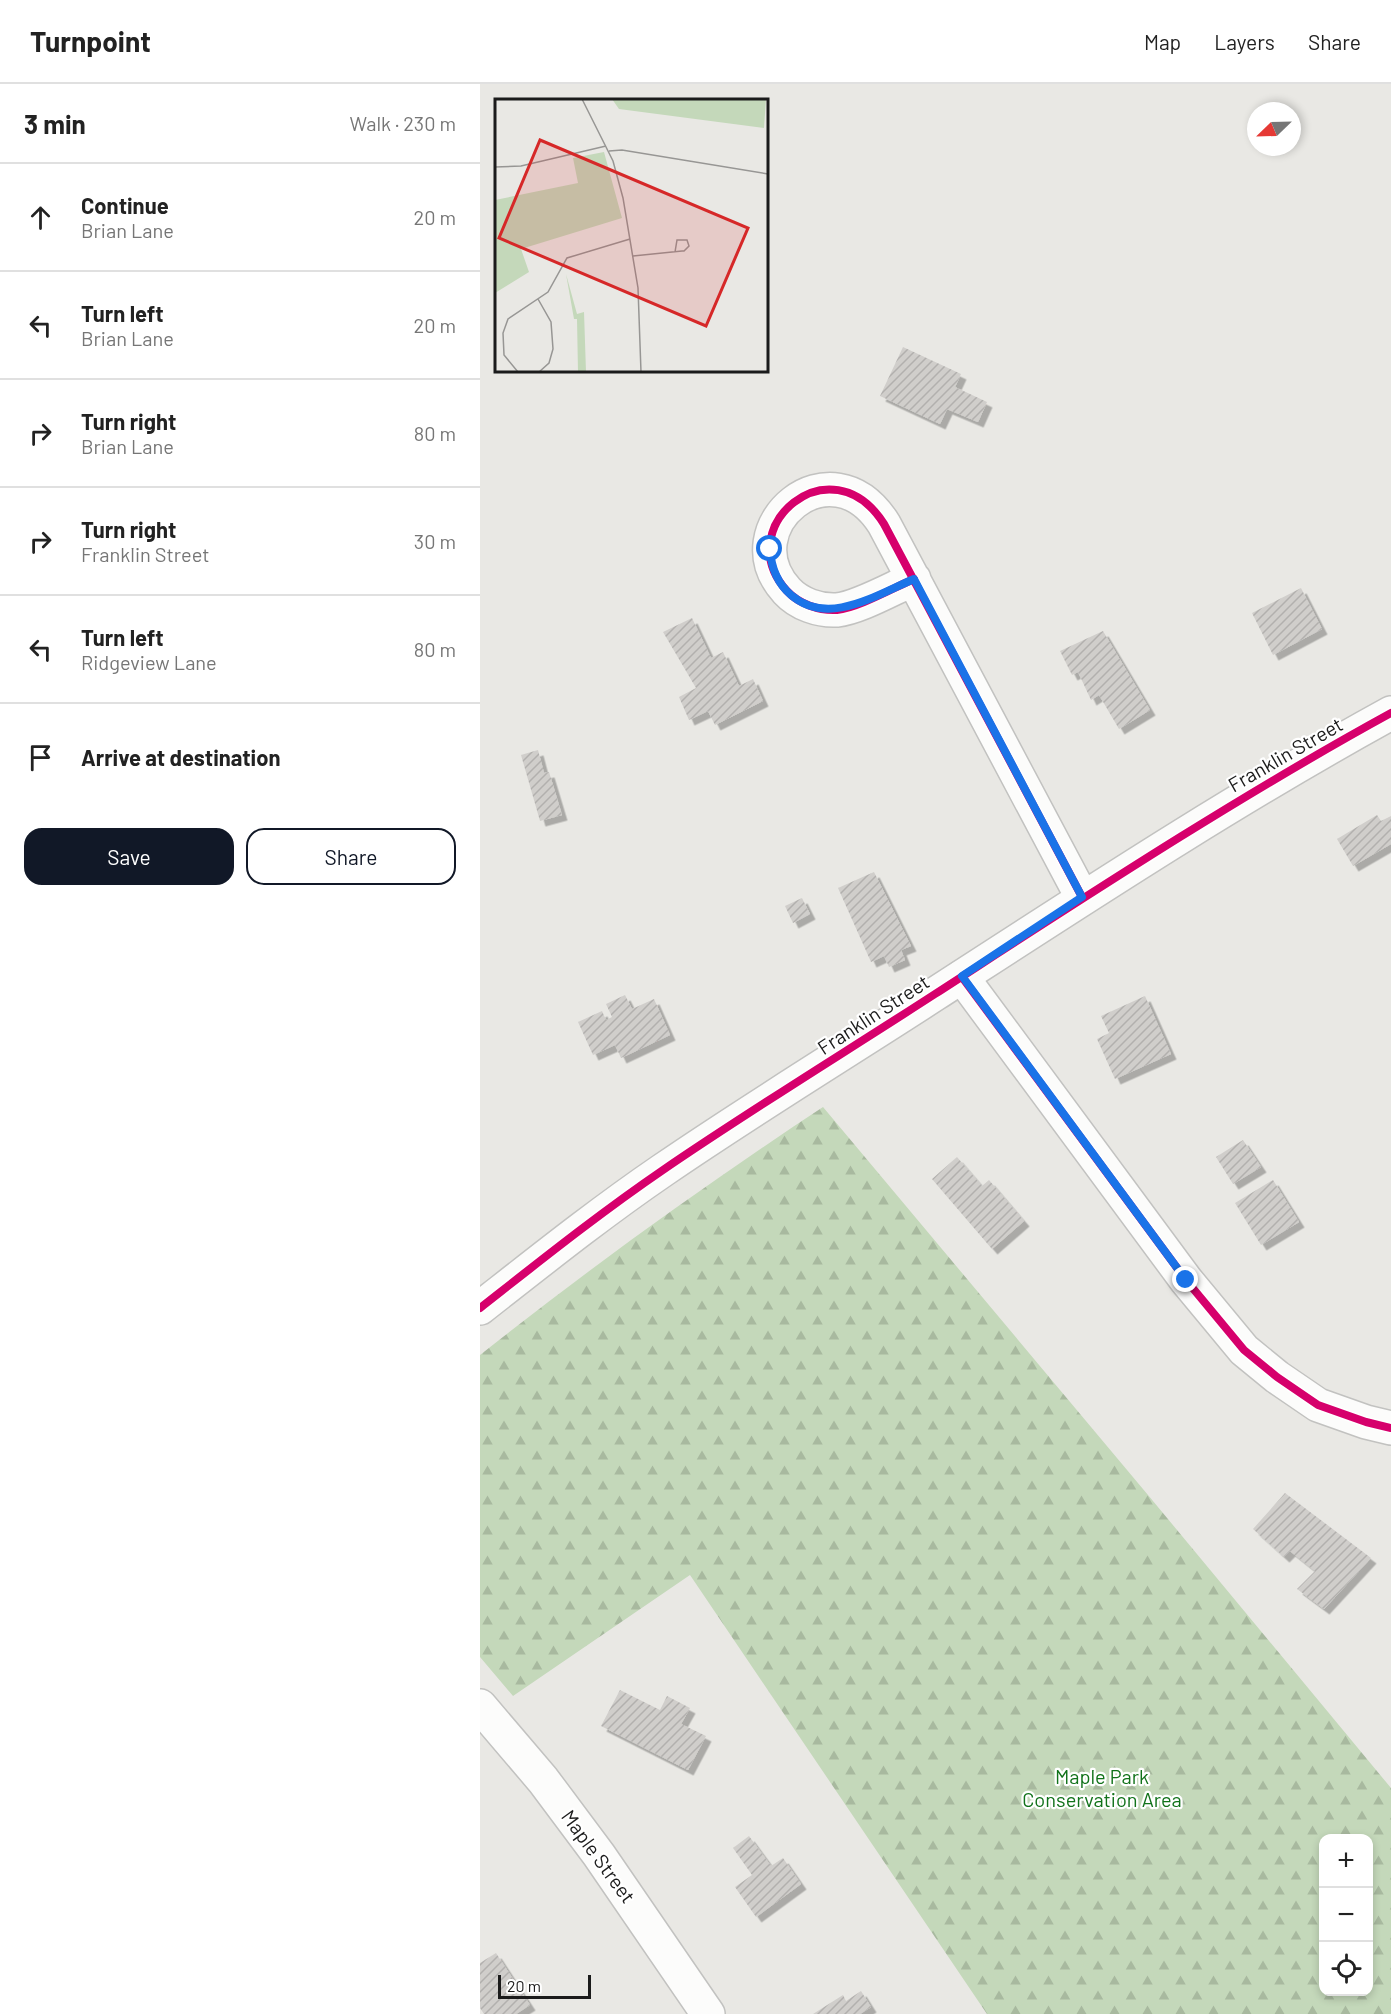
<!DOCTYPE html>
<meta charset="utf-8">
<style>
:root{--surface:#fff;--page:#f6f6f6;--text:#222;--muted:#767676;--line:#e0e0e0;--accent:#111827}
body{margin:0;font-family:Barlow,sans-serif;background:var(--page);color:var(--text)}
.controls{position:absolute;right:18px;bottom:18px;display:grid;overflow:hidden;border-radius:12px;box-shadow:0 3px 9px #0003}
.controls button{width:54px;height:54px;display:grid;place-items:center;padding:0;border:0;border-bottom:2px solid var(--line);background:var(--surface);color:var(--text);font:30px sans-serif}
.compass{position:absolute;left:767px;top:18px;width:54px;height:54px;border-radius:50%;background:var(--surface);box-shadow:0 3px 9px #0003;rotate:247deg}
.scale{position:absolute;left:18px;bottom:15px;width:93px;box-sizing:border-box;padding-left:6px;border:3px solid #1b1b1b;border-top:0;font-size:16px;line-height:21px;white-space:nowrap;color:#1b1b1b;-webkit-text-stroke:4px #fff;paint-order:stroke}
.stop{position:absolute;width:18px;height:18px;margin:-14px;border:4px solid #1a73e8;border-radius:50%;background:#fff}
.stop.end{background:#1a73e8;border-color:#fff;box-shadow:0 2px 6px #0008}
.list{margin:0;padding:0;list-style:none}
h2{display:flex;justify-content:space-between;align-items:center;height:78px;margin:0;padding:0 24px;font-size:26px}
h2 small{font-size:20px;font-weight:400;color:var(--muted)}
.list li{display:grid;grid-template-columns:39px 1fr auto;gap:18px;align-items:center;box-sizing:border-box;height:108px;padding:0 24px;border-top:2px solid var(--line)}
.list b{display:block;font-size:22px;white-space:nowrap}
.list p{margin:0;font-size:20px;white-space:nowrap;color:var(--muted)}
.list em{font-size:20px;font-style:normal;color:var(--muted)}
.actions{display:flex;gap:12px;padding:18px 24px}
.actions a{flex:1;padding:14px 0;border:2px solid var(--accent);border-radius:18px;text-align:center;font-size:21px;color:var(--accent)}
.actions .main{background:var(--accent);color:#fff}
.icon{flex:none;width:33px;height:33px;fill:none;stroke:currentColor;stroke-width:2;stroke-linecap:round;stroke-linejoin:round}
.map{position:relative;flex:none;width:911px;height:1930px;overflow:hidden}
header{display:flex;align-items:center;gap:36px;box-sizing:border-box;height:84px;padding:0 30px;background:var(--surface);border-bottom:2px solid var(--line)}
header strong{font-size:28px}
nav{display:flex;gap:33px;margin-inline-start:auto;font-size:21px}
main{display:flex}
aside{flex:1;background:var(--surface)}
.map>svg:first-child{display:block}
.forest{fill:url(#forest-firs);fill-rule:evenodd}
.building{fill:url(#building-hatch);filter:url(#shadow)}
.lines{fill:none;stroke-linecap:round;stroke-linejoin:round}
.minor-casing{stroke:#c2c2c0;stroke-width:36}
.minor{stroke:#fcfcfb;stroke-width:33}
.cycleway-casing{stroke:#fff;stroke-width:11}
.cycleway{stroke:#d6006c;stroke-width:8}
.route{stroke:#1a73e8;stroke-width:8}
.labels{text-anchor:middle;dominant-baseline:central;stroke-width:4.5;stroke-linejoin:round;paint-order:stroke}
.street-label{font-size:20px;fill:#1b1b1b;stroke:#fff}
.park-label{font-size:20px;fill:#11721a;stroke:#fff}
.inset-road{fill:none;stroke:#979694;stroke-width:1.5}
.view{fill:#d62828;fill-opacity:0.15;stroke:#d62828;stroke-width:3}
.inset-edge{fill:none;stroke:#1b1b1b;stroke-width:3}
</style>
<header>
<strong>Turnpoint</strong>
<nav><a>Map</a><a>Layers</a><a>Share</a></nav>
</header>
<main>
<aside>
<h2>3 min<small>Walk · 230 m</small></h2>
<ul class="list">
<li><svg class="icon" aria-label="ahead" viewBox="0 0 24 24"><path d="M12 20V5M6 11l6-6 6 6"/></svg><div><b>Continue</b><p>Brian Lane</p></div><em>20 m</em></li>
<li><svg class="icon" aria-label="left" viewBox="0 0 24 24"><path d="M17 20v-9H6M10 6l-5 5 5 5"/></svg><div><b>Turn left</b><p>Brian Lane</p></div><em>20 m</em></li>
<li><svg class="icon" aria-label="right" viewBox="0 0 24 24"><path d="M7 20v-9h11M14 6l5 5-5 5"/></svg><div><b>Turn right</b><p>Brian Lane</p></div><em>80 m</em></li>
<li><svg class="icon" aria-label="right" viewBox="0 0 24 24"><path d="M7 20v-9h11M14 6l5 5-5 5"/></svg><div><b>Turn right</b><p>Franklin Street</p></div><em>30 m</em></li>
<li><svg class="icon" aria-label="left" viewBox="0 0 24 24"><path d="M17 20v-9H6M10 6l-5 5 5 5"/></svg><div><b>Turn left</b><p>Ridgeview Lane</p></div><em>80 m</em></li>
<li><svg class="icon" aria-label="arrive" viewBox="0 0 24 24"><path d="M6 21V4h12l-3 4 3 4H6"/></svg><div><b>Arrive at destination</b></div></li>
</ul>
<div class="actions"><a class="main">Save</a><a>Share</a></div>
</aside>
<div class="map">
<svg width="911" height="1930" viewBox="0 0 911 1930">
<defs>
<pattern id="forest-firs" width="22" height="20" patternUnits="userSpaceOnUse" patternTransform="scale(1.5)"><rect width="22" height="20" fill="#c4d8ba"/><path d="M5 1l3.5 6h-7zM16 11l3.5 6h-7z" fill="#a8b99f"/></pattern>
<pattern id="building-hatch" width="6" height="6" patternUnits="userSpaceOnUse" patternTransform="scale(1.5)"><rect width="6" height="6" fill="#d0cecb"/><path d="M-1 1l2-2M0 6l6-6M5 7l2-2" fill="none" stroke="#b2b0ae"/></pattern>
<filter id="shadow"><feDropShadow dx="5.5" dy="5.5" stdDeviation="0" flood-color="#0004"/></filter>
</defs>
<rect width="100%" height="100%" fill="#e9e8e4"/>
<path class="forest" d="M343,1023l325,388 243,293v226h-404l-297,-439 -177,121 -33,-39v-302c111,-88 225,-170 343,-248zM844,1754h44v154h-44z"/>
<g class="building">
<polygon points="423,263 481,290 475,303 507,318 498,338 467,325 460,340 400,312"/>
<polygon points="821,504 842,545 793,571 772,529"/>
<polygon points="212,534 231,574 243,568 259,602 273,595 283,617 235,641 228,627 209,636 199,613 216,604 183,548"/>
<polygon points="623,547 670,626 639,645 619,611 611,616 598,588 592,591 580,567"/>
<polygon points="58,666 64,689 69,688 82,731 60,737 41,671"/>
<polygon points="897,731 901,737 911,732 911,760 873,782 857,755"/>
<polygon points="394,788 431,862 421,866 425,876 409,883 404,872 391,878 358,804"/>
<polygon points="322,814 330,830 313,839 305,822"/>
<polygon points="145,911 152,925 174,915 190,951 141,974 135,961 113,971 98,938 122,927 126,936 132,933 126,920"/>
<polygon points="665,912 691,970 635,995 617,955 629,949 621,932"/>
<polygon points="763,1056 781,1083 753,1100 736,1073"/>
<polygon points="477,1073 502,1102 509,1096 544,1137 512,1165 452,1095"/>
<polygon points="793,1096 819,1138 781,1161 755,1119"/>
<polygon points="805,1409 891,1474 844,1525 817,1505 835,1487 810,1467 804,1473 773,1445"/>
<polygon points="140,1606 180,1626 187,1612 210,1624 201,1640 226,1652 208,1686 121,1642"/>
<polygon points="269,1752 291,1782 303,1774 321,1800 276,1833 255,1803 272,1791 253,1764"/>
<polygon points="16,1869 50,1921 36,1930 4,1930 0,1924 0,1879"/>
<polygon points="381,1907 391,1923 380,1930 333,1930 363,1911 366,1917"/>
</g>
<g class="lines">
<defs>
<g id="minor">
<path d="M434,495c-21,9 -56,29 -77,31 -18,1 -38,-6 -50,-19 -58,-63 44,-151 97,-67l198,373"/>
<polyline points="482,893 706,1196 764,1266 797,1293 838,1321 886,1338 911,1344"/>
<path d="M0,1224c60,-47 120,-95 183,-138 89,-61 181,-117 272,-176 150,-97 299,-195 456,-281"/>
<polyline points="0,1622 63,1696 119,1771 228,1930"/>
</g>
</defs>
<use href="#minor" class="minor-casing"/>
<use href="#minor" class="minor"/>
<defs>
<g id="cycleway">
<path d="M434,495c-21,9 -56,29 -77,31 -18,1 -38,-6 -50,-19 -58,-63 44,-151 97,-67l198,373"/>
<polyline points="482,893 706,1196 764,1266 797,1293 838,1321 886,1338 911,1344"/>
<path d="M0,1224c60,-47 120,-95 183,-138 89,-61 181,-117 272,-176 150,-97 299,-195 456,-281"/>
</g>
</defs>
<use href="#cycleway" class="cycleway-casing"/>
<use href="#cycleway" class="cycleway"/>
</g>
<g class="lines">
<path class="route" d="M290,465c1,17 7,34 21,46 37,32 85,0 123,-16l168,318 -120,79 224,304"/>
</g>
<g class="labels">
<g class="street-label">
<text transform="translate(805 670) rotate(-30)">Franklin Street</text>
<text transform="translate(393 930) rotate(-33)">Franklin Street</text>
<text transform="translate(119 1772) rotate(54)">Maple Street</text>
</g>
<g class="park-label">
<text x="622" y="1692">Maple Park<tspan x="622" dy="23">Conservation Area</tspan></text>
</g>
</g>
<g transform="translate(15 15)">
<rect width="273" height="273" fill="#e9e8e4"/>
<path d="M117,0h154l-2,29 -145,-19zM109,53l18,66 -101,31 8,23 -34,21v-93l83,-17 -5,-25zM71,175l11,40 7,-2 2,60h-8l-1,-53h-3z" fill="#c4d8ba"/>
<path class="inset-road" d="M87,0l31,62 10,37 15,90 3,84M114,52l13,-1 146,24M0,68l26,-1 85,-20M138,157l49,-5h2l5,-5 -2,-6h-10l-2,12M43,200l13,23 2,27 -4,14 -10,9M23,273l-14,-17 -1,-22 5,-14 40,-27 19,-34 63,-19"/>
<path class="view" d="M45,41l208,88 -42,98 -207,-88z"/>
<rect width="273" height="273" class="inset-edge"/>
</g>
</svg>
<div class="controls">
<button>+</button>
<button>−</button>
<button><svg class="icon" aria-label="locate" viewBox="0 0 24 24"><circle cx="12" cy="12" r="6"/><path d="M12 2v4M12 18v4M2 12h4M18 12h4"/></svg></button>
</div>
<svg class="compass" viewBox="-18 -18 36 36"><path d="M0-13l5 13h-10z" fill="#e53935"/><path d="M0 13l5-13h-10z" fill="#767676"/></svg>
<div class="scale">20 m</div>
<div class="stop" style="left:290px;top:465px"></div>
<div class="stop end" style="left:706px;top:1196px"></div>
</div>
</main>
